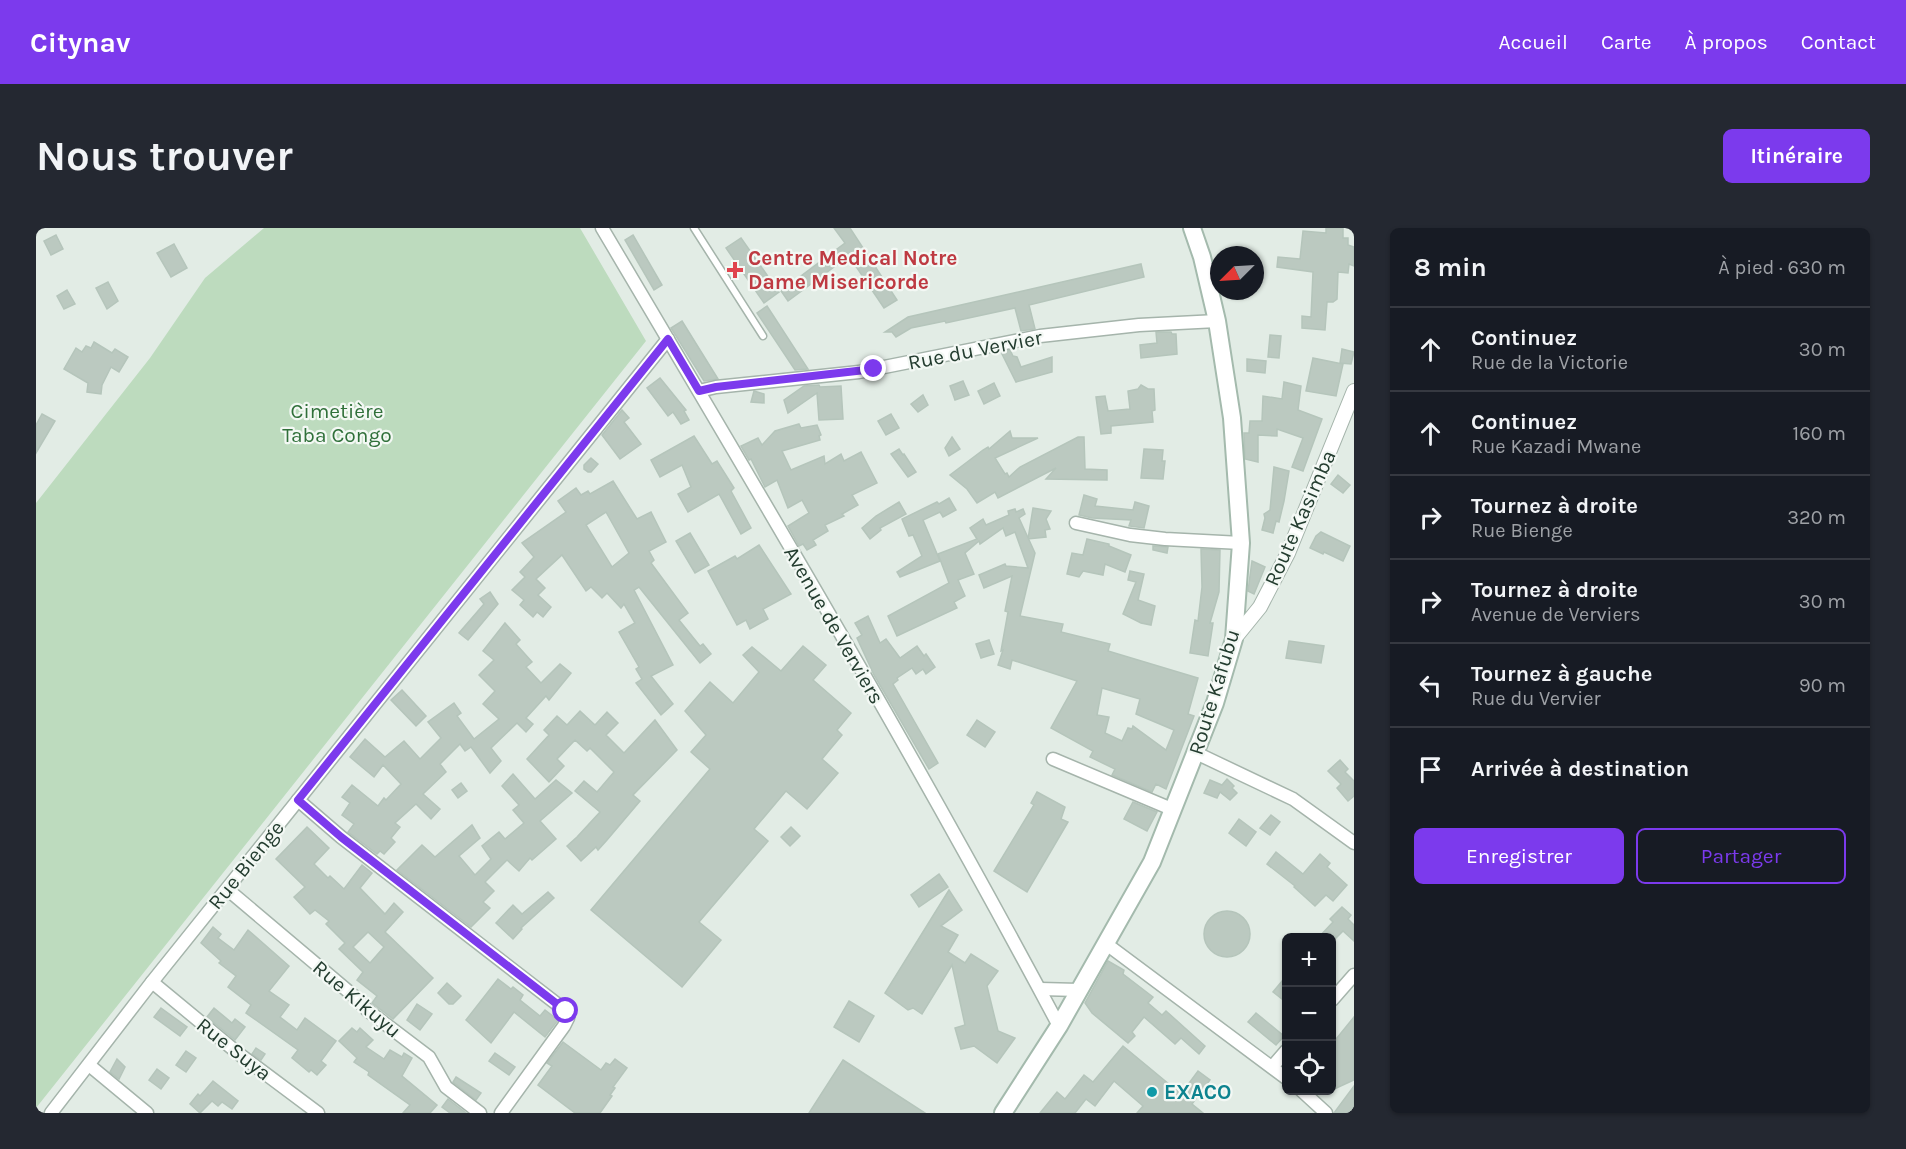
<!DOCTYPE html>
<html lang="fr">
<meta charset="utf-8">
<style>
:root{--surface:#171b24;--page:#242831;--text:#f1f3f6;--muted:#9ea1a6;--line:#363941;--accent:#7c3aed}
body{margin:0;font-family:Karla,sans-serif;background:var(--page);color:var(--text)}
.controls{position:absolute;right:18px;bottom:18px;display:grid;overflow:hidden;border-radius:9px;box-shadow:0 2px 4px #0004}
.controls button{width:54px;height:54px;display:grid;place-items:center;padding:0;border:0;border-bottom:2px solid var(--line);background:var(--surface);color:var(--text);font:30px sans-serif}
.compass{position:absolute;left:1174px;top:18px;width:54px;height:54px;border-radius:50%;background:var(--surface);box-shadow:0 2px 4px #0004;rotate:246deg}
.stop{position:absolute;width:18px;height:18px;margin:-14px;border:4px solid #7c3aed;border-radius:50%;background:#fff}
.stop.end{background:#7c3aed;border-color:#fff;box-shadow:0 2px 6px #0008}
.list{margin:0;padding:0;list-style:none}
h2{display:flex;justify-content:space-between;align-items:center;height:78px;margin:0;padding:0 24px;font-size:26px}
h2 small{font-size:20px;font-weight:400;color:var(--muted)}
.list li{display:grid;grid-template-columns:39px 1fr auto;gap:18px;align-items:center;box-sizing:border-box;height:84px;padding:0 24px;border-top:2px solid var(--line)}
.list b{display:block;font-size:22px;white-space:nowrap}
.list p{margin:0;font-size:20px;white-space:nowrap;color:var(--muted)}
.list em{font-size:20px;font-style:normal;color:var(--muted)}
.actions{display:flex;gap:12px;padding:18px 24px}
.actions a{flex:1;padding:14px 0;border:2px solid var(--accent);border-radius:9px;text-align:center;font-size:21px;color:var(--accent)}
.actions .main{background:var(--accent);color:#fff}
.icon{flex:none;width:33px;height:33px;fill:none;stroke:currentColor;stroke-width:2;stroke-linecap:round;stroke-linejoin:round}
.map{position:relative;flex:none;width:1318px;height:885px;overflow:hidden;border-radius:9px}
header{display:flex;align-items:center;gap:36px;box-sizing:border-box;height:84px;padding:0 30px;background:var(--accent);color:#fff}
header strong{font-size:28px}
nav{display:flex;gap:33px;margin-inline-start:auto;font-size:21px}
.intro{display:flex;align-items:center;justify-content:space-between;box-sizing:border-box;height:144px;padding:0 36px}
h1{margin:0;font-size:42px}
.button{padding:15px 27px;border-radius:9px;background:var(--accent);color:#fff;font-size:21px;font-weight:700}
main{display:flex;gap:36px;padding:0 36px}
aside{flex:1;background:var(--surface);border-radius:9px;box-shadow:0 2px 4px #0004}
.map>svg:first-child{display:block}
.green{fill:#bddbbe}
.building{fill:#bbc9c0;stroke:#b5c5bb;stroke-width:1.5;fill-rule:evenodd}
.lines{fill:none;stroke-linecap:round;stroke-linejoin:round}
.service-casing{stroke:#a5b4ab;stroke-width:9}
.minor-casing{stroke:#a5b4ab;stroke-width:15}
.tertiary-casing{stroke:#a5b4ab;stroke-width:16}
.secondary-casing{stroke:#a4baad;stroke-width:20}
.service{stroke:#fff;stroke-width:6}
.minor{stroke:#fff;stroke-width:12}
.tertiary{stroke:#fff;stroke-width:14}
.secondary{stroke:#fff;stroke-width:16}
.route{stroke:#7c3aed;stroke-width:8}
.health-dot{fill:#e0444e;stroke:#f3f8f4;stroke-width:2}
.culture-dot{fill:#0f9aa8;stroke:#f3f8f4;stroke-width:2}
.labels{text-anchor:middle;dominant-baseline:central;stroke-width:4.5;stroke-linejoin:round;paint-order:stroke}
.health-label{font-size:21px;font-weight:bold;fill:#be3a42;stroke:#f3f8f4;text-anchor:start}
.street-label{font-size:21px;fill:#233c2f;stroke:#f3f8f4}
.park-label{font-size:21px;fill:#30703a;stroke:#f3f8f4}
.culture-label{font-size:21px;font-weight:bold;fill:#0d838f;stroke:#f3f8f4;text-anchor:start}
</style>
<header>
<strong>Citynav</strong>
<nav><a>Accueil</a><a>Carte</a><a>À propos</a><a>Contact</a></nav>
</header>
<div class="intro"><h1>Nous trouver</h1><a class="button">Itinéraire</a></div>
<main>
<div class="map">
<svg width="1318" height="885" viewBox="0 0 1318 885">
<rect width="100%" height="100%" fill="#e2ece5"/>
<polygon class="green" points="228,0 544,0 610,113 0,880 0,275 114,130 169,50"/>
<g class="building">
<polygon points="798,0 814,0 861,72 848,80 813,28 752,73 745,63 809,15"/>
<polygon points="1290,0 1307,0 1307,10 1312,10 1312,17 1318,19 1318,38 1313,36 1312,45 1302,44 1301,71 1297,74 1291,74 1289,102 1266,100 1266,88 1275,89 1277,44 1241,39 1242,29 1264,31 1267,3 1290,5"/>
<polygon points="20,7 27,21 15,27 8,13"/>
<polygon points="597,7 626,57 618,62 589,12"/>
<polygon points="705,10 743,64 728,75 690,20"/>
<polygon points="138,16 151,40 135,49 121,25"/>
<polygon points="1105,36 1108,49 993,77 999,101 985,103 979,80 910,95 909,93 875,100 860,109 856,104 849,104 872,89"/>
<polygon points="72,54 82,73 71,81 60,60"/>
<polygon points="31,62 39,76 28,81 21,68"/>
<polygon points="731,78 772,141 759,142 721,85"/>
<polygon points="646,93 682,151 668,153 635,100"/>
<polygon points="1120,104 1135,104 1136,106 1140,106 1141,126 1105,130 1104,117 1121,115"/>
<polygon points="1234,107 1245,108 1243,130 1232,129"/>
<polygon points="58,114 76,125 79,121 92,129 83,144 75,139 66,157 65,166 51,164 52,155 28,141 40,120 46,124 50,118 55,120"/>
<polygon points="1306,121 1318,124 1315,136 1304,135"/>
<polygon points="974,122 977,128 981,129 985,139 1016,129 1016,144 980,154 965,124"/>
<polygon points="1277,130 1307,136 1300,168 1270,163"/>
<polygon points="1211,131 1230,133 1229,145 1211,143"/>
<polygon points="624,150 650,182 648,183 653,192 645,196 637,184 632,188 611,160"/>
<polygon points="927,153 933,167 919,172 914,158"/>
<polygon points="1248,154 1265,158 1262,182 1286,191 1267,243 1256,239 1267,210 1241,201 1241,208 1222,207 1222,234 1209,231 1208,205 1213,205 1214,193 1226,193 1227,168 1246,171"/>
<polygon points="958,155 964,168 948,176 942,163"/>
<polygon points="783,157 784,159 805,158 807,191 783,192 781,165 752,185 748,172 768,158"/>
<polygon points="1105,157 1112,161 1118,161 1119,182 1116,183 1117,194 1075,198 1075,205 1065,206 1060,169 1069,168 1072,183 1094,181 1092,163 1102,161"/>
<polygon points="718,163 728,166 728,175 715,174"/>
<polygon points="887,167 892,177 882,184 875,176"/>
<polygon points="586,182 593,190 588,194 605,216 584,231 566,207"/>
<polygon points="6,186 19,193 0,225 0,197"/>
<polygon points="855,186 863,200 850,207 842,193"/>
<polygon points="763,196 765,200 781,197 785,207 783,208 784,212 746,223 755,242 788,228 789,236 805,226 808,233 825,224 841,255 816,267 822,277 806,286 808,288 789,297 792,303 777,312 780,317 771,322 767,316 763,318 752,298 773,285 766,272 752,280 741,252 729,259 715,231 713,232 705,218 722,210 726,217 739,203"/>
<polygon points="974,203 976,210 1002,210 959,230 969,246 971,245 973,249 984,239 1042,209 1048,209 1049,241 1071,242 1071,252 1010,251 1020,240 962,270 959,264 941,275 931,261 914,247 947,222 952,219 953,221"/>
<polygon points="658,208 676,236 681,233 698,260 695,263 715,300 705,306 683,266 652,284 642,266 655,259 646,237 624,249 615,232"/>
<polygon points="916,209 924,221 913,228 909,220"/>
<polygon points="863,221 867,227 868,226 880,244 872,249 855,226"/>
<polygon points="1108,221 1127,222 1126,233 1129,233 1127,251 1105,250"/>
<polygon points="555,230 562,236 555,244 552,244 548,241 548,237"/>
<polygon points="1238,239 1253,243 1248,273 1243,294 1240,293 1237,305 1226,302 1229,290 1228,286 1234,282"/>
<polygon points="1302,247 1314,257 1307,265 1295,256"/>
<path d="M577,253l24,38 14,-7 15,30 -17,9 5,9 -3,3 37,50 -9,7 21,26 3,-2 8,10 -11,9 -61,-76 -5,3 39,75 -22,11 22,28 -12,11 -25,-32 6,-4 -6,-10 3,-2 -20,-35 16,-9 -11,-19 -3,4 -14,-15 -5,5 -11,-11 -5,4 -24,-36 -26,24 9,9 -7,7 13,12 -8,10 -6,-5 -4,5 -13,-12 4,-5 -12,-10 13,-13 -5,-5 14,-15 -12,-14 44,-31 -8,-11 18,-13 5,7 7,-4 2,3zM570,284l23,41 -17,14 -26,-42z"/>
<polygon points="1048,267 1061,271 1059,278 1097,282 1099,274 1113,278 1108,300 1093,298 1095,292 1056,290 1043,287"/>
<polygon points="913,270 920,282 907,289 904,284 887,292 904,333 864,349 861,344 886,328 877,307 873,308 866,291 901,274 903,276"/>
<polygon points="863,274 870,286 844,300 845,302 834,311 826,300 840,288"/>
<polygon points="997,280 1015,283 1010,291 1014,301 1009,302 1010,309 992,311"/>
<path d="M979,281l1,3 7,-3 2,5 -6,4 16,35 -15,63 43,8 -2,8 49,12 -2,7 90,27 -10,36 6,2 -28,73 -10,-5 -4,8 -40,-17 3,-6 -25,-12 3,-6 -42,-23 26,-47 -65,-21 -2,9 -12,-4 5,-15 -2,1 7,-39 -3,-1 7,-35 -28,12 -5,-13 26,-11 1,2 22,2 -13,-36 -9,4 -3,-8 -23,16 -1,-3 -14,12 9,21 -16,6 7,16 -11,6 3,6 -60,28 -9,-20 61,-33 -11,-29 39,-15 -7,-11 13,-9 3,6 23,-10 -1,-4zM1066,460l38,11 -4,15 38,16 -8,20 -33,-24 -1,3 -4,-1 -6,13 -17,-8 4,-16 -12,-2z"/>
<polygon points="1285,304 1314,318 1307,333 1288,324 1287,326 1274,320 1280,308"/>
<polygon points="654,305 673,337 659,345 640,313"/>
<polygon points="1051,311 1073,316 1073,318 1095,327 1089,344 1069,336 1067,347 1047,343 1043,349 1031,346 1036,325 1047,327"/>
<polygon points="723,317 755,366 727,381 732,391 714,401 710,392 701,397 672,343 699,328 701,331"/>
<polygon points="1117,318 1132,319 1131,325 1117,322"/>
<polygon points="1165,321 1184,322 1183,364 1174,395 1177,395 1172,428 1154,425 1159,392 1162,393 1166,359"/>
<polygon points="1216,333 1229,339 1218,366 1212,363"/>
<polygon points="1094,343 1108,346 1102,372 1119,378 1115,397 1105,395 1087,386 1100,354 1092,352"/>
<polygon points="454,364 462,376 432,412 423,405 448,376 444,371"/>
<polygon points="832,388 844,415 850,411 864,430 881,418 888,428 890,426 899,439 890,446 887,441 880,446 876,440 861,450 862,452 857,456 902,535 893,541 838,447 821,410 826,407 819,395"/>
<polygon points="469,395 484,412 480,416 496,434 490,439 505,455 524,436 535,445 513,472 510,468 490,490 497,496 490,504 481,495 455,520 465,533 454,545 435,519 429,523 424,516 404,536 410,544 387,566 404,581 395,591 380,576 359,595 364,599 355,610 359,614 348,626 344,623 341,626 312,604 318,596 306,587 314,575 306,569 316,557 342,578 348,570 350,572 365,556 347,537 338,549 314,529 329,511 349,529 368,513 384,531 405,510 392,494 418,475 425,485 421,488 438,511 463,491 447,476 459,463 443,447 458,432 447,423"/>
<polygon points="953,412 958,426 945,430 940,416"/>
<polygon points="1253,413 1288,418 1285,435 1250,430"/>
<polygon points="767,418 790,437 777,452 815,485 801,502 806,507 786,531 802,545 771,581 750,563 718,601 732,613 663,694 685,712 646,759 555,682 674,541 655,524 670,507 649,483 674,454 697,475 723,444 707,427 716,419 745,443"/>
<polygon points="366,462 390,488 380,498 355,472"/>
<polygon points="544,483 559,497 571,484 582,495 570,507 588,525 619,492 641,522 597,567 604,573 571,612 562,622 560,619 545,633 531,618 541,609 564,584 539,563 548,553 561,564 578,544 554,520 551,523 539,512 521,531 528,538 513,554 491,531 513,507 508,502 521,488 531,497"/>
<polygon points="941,492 959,504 949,519 931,507"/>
<polygon points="1304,532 1312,541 1309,544 1318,553 1318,568 1312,573 1301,560 1305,556 1292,543"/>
<polygon points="477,546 499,571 520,552 536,565 504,593 520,611 496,632 494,630 483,643 471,632 449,654 458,663 447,674 454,680 435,699 361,642 386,617 399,629 436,597 444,610 423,628 439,647 455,631 446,618 463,604 469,611 488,595 477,582 483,577 466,558"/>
<polygon points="1191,551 1198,558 1196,560 1201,565 1194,572 1184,564 1181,570 1168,565 1174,552 1186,557"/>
<polygon points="425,555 431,563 422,570 416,562"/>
<polygon points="1001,564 1029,579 1025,591 1032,594 991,664 958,643 998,577 995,575"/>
<polygon points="1097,574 1121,584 1111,603 1088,591"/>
<polygon points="1235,587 1244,594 1234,607 1224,600"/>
<polygon points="1203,591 1220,604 1210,618 1193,605"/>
<path d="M271,599l22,21 -15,16 14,14 2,-2 14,13 18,-24 10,8 -12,15 25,26 9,-11 9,9 -18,20 48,46 -40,41 -21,-16 5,-7 -20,-16 6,-8 -24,-23 6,-6 -19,-19 3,-3 -14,-11 -5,4 -16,-17 11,-10 -29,-28zM332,704l16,15 -14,16 -17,-16z"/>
<polygon points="755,599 764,608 754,618 745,609"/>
<polygon points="1240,624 1267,646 1284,626 1294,635 1291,639 1311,657 1297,673 1290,667 1279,678 1258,659 1259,658 1231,636"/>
<polygon points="903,646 912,659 883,679 875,667"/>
<polygon points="913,662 926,682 905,698 922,707 912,724 929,735 935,726 962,743 951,758 962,803 979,810 961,835 938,818 925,821 919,800 929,797 916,737 886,786 877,780 872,782 849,765"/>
<polygon points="512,664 518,670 485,700 486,701 477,711 460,695 477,677 486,686"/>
<polygon points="1306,679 1315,687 1312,691 1318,697 1318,713 1307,703 1300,710 1282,710 1297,694 1294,691"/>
<circle cx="1191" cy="706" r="23"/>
<polygon points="177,699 185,706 182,710 198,722 212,702 253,738 233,763 253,777 244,789 261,802 269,790 300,813 285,833 290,837 281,847 275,842 273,844 256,830 262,822 210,785 215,777 192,759 200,748 183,735 185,733 165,715"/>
<polygon points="1072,733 1088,742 1087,746 1117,769 1112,775 1126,787 1130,783 1169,818 1163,826 1145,810 1139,816 1108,789 1096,804 1099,808 1092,815 1056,785 1049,775"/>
<polygon points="1251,747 1251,775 1237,764"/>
<polygon points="462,751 475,761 477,759 487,767 484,772 504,788 509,782 522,792 509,809 478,784 455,815 430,792"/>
<polygon points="411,755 425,768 417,776 413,776 402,765"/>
<polygon points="813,773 838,788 823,814 798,799"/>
<polygon points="381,776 396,786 384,802 371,792"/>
<polygon points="125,780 151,799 144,808 118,789"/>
<polygon points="178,780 196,795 199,791 209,799 199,812 171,789"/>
<polygon points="1220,785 1248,808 1240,817 1212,794"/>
<polygon points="1318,789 1318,852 1296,862 1296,816"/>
<polygon points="316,800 321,804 324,800 337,812 330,819 348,831 354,822 366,829 368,825 376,830 366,848 401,877 394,885 367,885 374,877 332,847 333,844 318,834 321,830 303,813"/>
<polygon points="527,814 565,842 570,835 574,837 579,831 591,840 577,859 579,860 574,867 576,868 564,885 539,885 502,857 516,838 511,835"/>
<polygon points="1087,818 1145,866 1162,843 1174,852 1156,876 1167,885 1101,885 1107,878 1078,853 1059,878 1050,871 1039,885 1004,885 1021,864 1029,871 1048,847 1057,854"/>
<polygon points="220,820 229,826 225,832 216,826"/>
<polygon points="150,823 160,830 150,844 140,837"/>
<polygon points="459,825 479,839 473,847 453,833"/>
<polygon points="81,831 89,839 83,851 74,844"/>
<polygon points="807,832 889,885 773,885"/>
<polygon points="121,841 133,850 125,861 113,852"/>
<polygon points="420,849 445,865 440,872 417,854"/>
<polygon points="177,853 202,873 196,881 186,874 182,878 176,873 164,885 154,876 162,866 164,868"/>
<polygon points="1318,858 1318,879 1313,885 1298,885"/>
<polygon points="412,871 430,885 414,885 406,879"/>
</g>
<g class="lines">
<defs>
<polyline id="service" points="658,0 727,108"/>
<g id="minor">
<path d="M566,0c156,263 313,527 457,798"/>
<polyline points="663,163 680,159 823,144 1004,108 1103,97 1181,93"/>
<polyline points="1040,295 1094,307 1129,311 1205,315"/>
<polyline points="1160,525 1257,571 1318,615"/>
<polyline points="1017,531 1138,582"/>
<polyline points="262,572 305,609 530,783 532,790 528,798 465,885"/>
<polyline points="191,661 319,769 331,782 393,829 410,859 444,885"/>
<polyline points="1069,715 1250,850"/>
<polyline points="116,754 203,826 282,885"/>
<polyline points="1004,761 1043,762"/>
<polyline points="1296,772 1318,747"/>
<polyline points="53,837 111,885"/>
<polyline points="1237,838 1250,823"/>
<polyline points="1265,862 1290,885"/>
<polyline points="15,885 116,754 632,111"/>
</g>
<polyline id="tertiary" points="1198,411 1224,379 1252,325 1318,163"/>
<polyline id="secondary" points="967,885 1023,798 1116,634 1179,475 1198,411 1205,315 1196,190 1181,93 1166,29 1156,0"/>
</defs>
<use href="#service" class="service-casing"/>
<use href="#minor" class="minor-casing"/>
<use href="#tertiary" class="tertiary-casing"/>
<use href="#secondary" class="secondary-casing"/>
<use href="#service" class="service"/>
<use href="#minor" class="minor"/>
<use href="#tertiary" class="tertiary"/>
<use href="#secondary" class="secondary"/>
</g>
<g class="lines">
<polyline class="route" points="530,783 305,609 262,572 632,111 663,163 680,159 838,141"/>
</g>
<path class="health-dot" d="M696 33h6v6h6v6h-6v6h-6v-6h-6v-6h6z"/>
<circle class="culture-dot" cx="1116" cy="864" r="6"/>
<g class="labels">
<g class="health-label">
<text x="712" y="30">Centre Medical Notre<tspan x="712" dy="24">Dame Misericorde</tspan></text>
</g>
<g class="street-label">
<text transform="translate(939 122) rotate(-11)">Rue du Vervier</text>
<text transform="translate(1264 290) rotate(-66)">Route Kasimba</text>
<text transform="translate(798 397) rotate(60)">Avenue de Verviers</text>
<text transform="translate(1178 464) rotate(-73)">Route Kafubu</text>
<text transform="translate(210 637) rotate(-51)">Rue Bienge</text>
<text transform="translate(321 771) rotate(40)">Rue Kikuyu</text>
<text transform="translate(198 821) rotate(38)">Rue Suya</text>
</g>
<g class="park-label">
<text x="301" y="183">Cimetière<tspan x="301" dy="24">Taba Congo</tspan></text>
</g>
<g class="culture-label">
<text x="1128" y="864">EXACO</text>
</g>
</g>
</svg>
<div class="controls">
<button>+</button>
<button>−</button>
<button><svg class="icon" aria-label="locate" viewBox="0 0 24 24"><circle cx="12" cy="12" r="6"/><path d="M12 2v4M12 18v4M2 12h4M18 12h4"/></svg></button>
</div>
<svg class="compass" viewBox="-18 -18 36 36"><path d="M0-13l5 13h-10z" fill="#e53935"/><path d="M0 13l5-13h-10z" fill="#9ea1a6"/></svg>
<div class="stop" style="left:530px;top:783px"></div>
<div class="stop end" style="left:838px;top:141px"></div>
</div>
<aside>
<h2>8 min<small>À pied · 630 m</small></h2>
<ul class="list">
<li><svg class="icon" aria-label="ahead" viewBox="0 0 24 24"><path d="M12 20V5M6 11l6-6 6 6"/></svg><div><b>Continuez</b><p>Rue de la Victorie</p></div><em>30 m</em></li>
<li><svg class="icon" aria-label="ahead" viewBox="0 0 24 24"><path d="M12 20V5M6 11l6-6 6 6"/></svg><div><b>Continuez</b><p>Rue Kazadi Mwane</p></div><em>160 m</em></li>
<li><svg class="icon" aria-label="right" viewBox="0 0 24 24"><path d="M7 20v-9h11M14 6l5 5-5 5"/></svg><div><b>Tournez à droite</b><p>Rue Bienge</p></div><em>320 m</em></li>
<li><svg class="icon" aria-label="right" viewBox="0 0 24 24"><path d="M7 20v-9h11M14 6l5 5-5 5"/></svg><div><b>Tournez à droite</b><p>Avenue de Verviers</p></div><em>30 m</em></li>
<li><svg class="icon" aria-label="left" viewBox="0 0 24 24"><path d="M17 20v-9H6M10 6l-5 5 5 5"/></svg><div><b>Tournez à gauche</b><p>Rue du Vervier</p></div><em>90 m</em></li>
<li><svg class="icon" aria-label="arrive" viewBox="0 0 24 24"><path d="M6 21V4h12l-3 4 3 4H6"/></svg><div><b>Arrivée à destination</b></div></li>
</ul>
<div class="actions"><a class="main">Enregistrer</a><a>Partager</a></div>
</aside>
</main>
